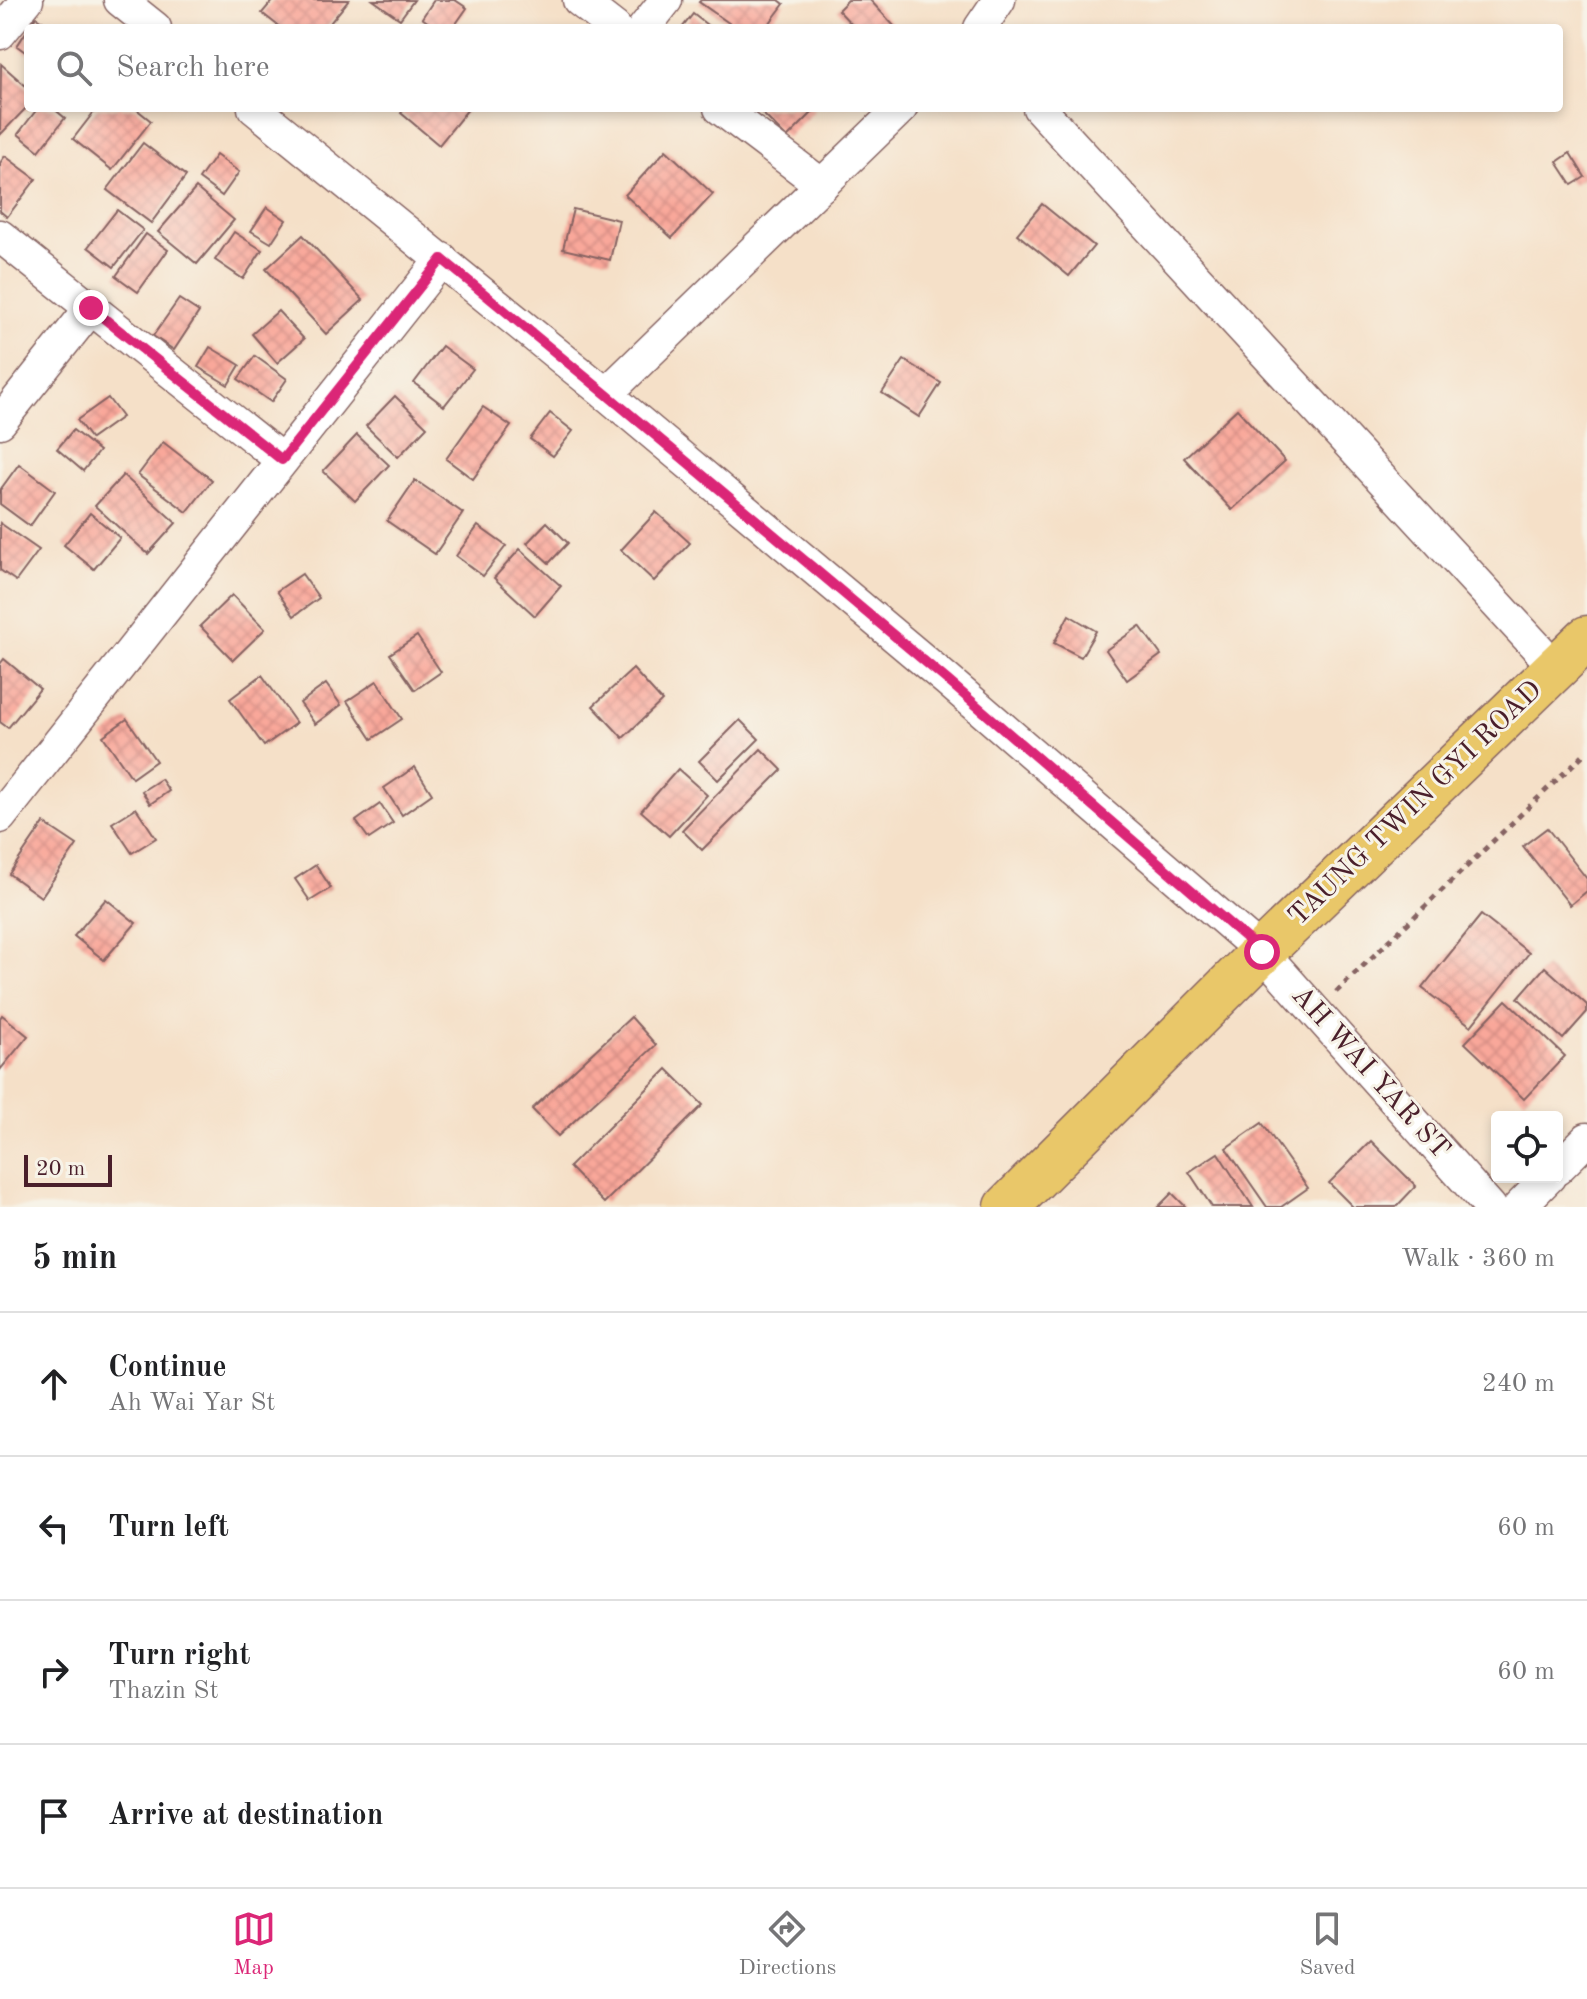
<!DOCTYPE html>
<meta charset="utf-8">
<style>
:root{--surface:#fff;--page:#f6f6f6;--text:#202124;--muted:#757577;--line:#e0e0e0;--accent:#db2777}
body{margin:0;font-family:"Old Standard TT",serif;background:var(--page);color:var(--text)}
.controls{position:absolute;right:24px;bottom:24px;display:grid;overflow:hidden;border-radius:8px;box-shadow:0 4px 12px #0003}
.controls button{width:72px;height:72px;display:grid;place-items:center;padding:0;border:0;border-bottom:2px solid var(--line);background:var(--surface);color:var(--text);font:40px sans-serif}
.scale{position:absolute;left:24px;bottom:20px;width:88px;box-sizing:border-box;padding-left:8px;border:4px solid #4a1f2b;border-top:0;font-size:22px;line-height:28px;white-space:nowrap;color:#4a1f2b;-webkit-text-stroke:6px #f7f3e8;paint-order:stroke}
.stop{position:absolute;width:24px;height:24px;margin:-18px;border:6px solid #db2777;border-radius:50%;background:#fff}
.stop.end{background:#db2777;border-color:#fff;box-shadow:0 2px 8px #0008}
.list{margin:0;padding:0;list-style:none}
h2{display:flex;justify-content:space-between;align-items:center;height:104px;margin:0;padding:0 32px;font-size:34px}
h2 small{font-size:26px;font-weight:400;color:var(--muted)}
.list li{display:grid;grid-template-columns:52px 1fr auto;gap:24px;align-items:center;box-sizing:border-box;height:144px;padding:0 32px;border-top:2px solid var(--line)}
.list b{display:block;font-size:30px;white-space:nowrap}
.list p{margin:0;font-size:26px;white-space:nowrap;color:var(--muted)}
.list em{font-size:26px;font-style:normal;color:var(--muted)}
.icon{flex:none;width:44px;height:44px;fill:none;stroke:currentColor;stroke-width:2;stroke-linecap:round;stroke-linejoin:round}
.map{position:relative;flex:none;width:1587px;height:1207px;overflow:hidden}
.search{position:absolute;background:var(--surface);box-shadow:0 4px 12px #0003;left:24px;right:24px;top:24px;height:88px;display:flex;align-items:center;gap:20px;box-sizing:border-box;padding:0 28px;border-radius:8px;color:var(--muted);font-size:30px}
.sheet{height:680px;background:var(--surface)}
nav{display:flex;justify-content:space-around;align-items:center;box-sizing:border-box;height:112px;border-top:2px solid var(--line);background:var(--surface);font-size:22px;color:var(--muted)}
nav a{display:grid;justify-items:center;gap:4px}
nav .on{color:var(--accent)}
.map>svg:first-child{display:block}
.building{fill:url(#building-cross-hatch)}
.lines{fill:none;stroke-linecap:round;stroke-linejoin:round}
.minor-casing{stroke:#866362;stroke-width:35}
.highway-casing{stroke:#866362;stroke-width:47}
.path{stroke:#866362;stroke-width:5;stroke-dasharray:6 6;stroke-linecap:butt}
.minor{stroke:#fff;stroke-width:32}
.highway{stroke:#e9c769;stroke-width:44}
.route{stroke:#db2777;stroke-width:10}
.labels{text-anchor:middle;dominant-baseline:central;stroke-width:6;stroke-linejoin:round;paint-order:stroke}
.street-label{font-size:28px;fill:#4a1f2b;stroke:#f7f3e8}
</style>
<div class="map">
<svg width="1587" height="1207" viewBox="0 0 1587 1207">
<defs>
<pattern id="building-cross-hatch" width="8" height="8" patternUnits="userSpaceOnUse" patternTransform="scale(2)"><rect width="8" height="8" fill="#f9a79a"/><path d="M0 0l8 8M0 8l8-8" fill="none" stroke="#d78f85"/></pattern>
</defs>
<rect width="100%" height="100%" fill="#f7f3e8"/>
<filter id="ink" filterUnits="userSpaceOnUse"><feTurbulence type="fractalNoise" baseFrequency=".0125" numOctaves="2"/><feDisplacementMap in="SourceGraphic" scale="16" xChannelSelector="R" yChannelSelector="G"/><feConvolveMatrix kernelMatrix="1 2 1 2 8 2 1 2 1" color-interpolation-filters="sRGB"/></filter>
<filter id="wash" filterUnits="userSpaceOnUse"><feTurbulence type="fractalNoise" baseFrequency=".006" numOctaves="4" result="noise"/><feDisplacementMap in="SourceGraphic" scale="32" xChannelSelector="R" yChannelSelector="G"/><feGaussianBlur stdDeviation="1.8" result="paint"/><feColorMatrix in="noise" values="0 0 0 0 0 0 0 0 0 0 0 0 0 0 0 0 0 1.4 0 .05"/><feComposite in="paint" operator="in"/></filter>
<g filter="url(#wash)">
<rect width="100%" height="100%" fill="#f5e0c8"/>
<g id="blocks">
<g class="building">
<polygon points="273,0 349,0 326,28 281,28 262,13"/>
<polygon points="373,0 414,0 400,19"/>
<polygon points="434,0 455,0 467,8 453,28 436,28 422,18"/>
<polygon points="701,0 779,0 784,4 766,28 736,28 699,2"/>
<polygon points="848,0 870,0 896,28 855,28 838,10"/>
<polygon points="693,14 711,28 682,28"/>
<polygon points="36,17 53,28 29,28"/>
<polygon points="28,29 28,54 17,46"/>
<polygon points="1,64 28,88 28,106 0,135"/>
<polygon points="38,108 53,108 65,118 39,151 18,134"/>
<polygon points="97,108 135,108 151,121 112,170 73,139"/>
<polygon points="405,108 469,108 439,145 401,113"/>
<polygon points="757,108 811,108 814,111 787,138"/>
<polygon points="143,143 186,176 151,223 107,190"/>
<polygon points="666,150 713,194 672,238 625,195"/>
<polygon points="1570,153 1585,177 1572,185 1557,162"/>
<polygon points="216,155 239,172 222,196 199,179"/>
<polygon points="5,156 36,179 7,217 0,211 0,163"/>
<polygon points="196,188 234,220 197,264 158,232"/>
<polygon points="1042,204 1094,246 1069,276 1017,234"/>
<polygon points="267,207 286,220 271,243 251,231"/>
<polygon points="573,209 619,220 610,260 563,249"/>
<polygon points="117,210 143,230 114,267 88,247"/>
<polygon points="234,232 262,250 243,279 215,260"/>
<polygon points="146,234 168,250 138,292 116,276"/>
<polygon points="303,235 363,300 326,334 266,269"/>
<polygon points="179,299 199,312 174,350 153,336"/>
<polygon points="278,311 304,339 277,363 252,334"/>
<polygon points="442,346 473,369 444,406 414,383"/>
<polygon points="210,347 240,365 228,385 198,367"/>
<polygon points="255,356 287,379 271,402 238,379"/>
<polygon points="904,360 941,383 919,417 882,393"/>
<polygon points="395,396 427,427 398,457 366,426"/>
<polygon points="108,398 122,417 91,439 77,420"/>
<polygon points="483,407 511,426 473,479 446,459"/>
<polygon points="1237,409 1285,461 1232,510 1184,458"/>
<polygon points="550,413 573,431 553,456 530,439"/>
<polygon points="73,430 99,451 83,471 57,449"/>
<polygon points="357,435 389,465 355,501 323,471"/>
<polygon points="163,442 212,480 187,512 138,475"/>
<polygon points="19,464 55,491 30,526 0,504 0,490"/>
<polygon points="123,475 176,523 148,554 95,506"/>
<polygon points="415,480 463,513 435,554 387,521"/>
<polygon points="656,512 690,543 654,581 621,550"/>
<polygon points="90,513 120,538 94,569 64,545"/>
<polygon points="547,522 568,543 549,563 527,543"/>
<polygon points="0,523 39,550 16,581 0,570"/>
<polygon points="478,526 506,546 483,576 456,556"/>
<polygon points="520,549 561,586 535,616 494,578"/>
<polygon points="302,574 319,598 294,616 277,591"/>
<polygon points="232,595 265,629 233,660 200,626"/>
<polygon points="1069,615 1096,631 1081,657 1054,643"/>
<polygon points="1140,626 1161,655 1127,680 1106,650"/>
<polygon points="417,636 441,672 415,690 390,654"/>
<polygon points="4,659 40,689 8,728 0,722 0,664"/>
<polygon points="633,669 662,701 623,738 593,706"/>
<polygon points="262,675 296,723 264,746 230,699"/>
<polygon points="377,681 402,719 372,739 347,701"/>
<polygon points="326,684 341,705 315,724 300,703"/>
<polygon points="127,719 156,761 132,778 103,736"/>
<polygon points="740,720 759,739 718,780 699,761"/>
<polygon points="761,749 782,770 702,850 682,830"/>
<polygon points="415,767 432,794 402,815 384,788"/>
<polygon points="678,769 707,795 669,836 641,811"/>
<polygon points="161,779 169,791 150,804 142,791"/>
<polygon points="380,804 393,823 369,839 356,821"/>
<polygon points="136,808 156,838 132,853 112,823"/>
<polygon points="44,823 77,845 41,897 9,874"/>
<polygon points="1547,828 1587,879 1587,891 1570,905 1523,846"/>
<polygon points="316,865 331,888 310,901 295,879"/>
<polygon points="106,899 136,923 104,960 74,936"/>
<polygon points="1481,915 1529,953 1471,1026 1422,988"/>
<polygon points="1545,967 1587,1005 1587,1012 1563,1039 1518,998"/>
<polygon points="1506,1000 1565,1056 1524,1099 1465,1043"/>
<polygon points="2,1015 28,1036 0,1070 0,1018"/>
<polygon points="631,1017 656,1045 558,1136 532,1109"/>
<polygon points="667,1069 703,1105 604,1203 569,1167"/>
<polygon points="1262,1123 1308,1188 1281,1207 1267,1207 1226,1148"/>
<polygon points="1371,1141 1416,1186 1396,1207 1353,1207 1329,1183"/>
<polygon points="1218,1153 1253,1207 1212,1207 1189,1172"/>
<polygon points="1172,1193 1186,1207 1158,1207"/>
</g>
</g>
</g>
<g filter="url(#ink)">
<use href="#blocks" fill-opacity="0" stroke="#866362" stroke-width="2"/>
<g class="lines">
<defs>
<g id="minor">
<polyline points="120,0 155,28"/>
<polyline points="579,0 615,28"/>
<polyline points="644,28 666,0"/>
<polyline points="980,28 999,0"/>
<polyline points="0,33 27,0"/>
<polyline points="254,108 606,394 947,680 1262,952 1490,1207"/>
<polyline points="720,108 822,185"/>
<polyline points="1039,108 1556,668"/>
<polyline points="0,236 282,460"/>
<polyline points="606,394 901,108"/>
<polyline points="0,422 91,308"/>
<polyline points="0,817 442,259"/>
<polyline points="1557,1169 1587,1139"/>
<polyline points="1519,1207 1549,1177"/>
</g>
<polyline id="highway" points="1007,1207 1262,952 1587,638"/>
</defs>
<use href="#minor" class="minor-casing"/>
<use href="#highway" class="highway-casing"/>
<polyline class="path" points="1336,992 1587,751"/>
<use href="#minor" class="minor"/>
<use href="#highway" class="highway"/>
</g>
</g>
<g class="lines" filter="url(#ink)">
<polyline class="route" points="91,308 282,460 442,259 606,394 947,680 1262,952"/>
</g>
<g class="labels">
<g class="street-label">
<text transform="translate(1416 804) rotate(-44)">TAUNG TWIN GYI ROAD</text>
<text transform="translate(1370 1073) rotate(48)">AH WAI YAR ST</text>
</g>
</g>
</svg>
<div class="controls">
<button><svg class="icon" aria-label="locate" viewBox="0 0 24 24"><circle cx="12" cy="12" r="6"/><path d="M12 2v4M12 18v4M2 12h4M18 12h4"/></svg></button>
</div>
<div class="scale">20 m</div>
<div class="stop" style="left:1262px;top:952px"></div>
<div class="stop end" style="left:91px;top:308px"></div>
<div class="search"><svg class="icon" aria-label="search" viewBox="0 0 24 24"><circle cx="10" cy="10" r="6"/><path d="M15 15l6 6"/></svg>Search here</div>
</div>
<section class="sheet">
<h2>5 min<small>Walk · 360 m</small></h2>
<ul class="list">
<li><svg class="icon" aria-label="ahead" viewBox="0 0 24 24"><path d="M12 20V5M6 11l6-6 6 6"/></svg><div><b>Continue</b><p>Ah Wai Yar St</p></div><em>240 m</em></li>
<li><svg class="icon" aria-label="left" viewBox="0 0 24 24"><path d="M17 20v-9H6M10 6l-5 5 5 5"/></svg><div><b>Turn left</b></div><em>60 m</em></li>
<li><svg class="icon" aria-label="right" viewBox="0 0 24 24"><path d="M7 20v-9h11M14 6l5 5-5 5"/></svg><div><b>Turn right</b><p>Thazin St</p></div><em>60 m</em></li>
<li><svg class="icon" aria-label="arrive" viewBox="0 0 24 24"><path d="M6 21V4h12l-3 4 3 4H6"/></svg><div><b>Arrive at destination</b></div></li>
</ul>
</section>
<nav>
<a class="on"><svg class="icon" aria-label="map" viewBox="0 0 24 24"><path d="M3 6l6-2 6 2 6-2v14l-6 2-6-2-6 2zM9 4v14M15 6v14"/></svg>Map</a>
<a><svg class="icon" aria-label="directions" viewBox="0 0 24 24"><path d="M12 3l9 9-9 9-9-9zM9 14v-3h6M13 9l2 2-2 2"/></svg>Directions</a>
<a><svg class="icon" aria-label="saved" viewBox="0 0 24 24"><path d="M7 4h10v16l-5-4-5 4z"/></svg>Saved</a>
</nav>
